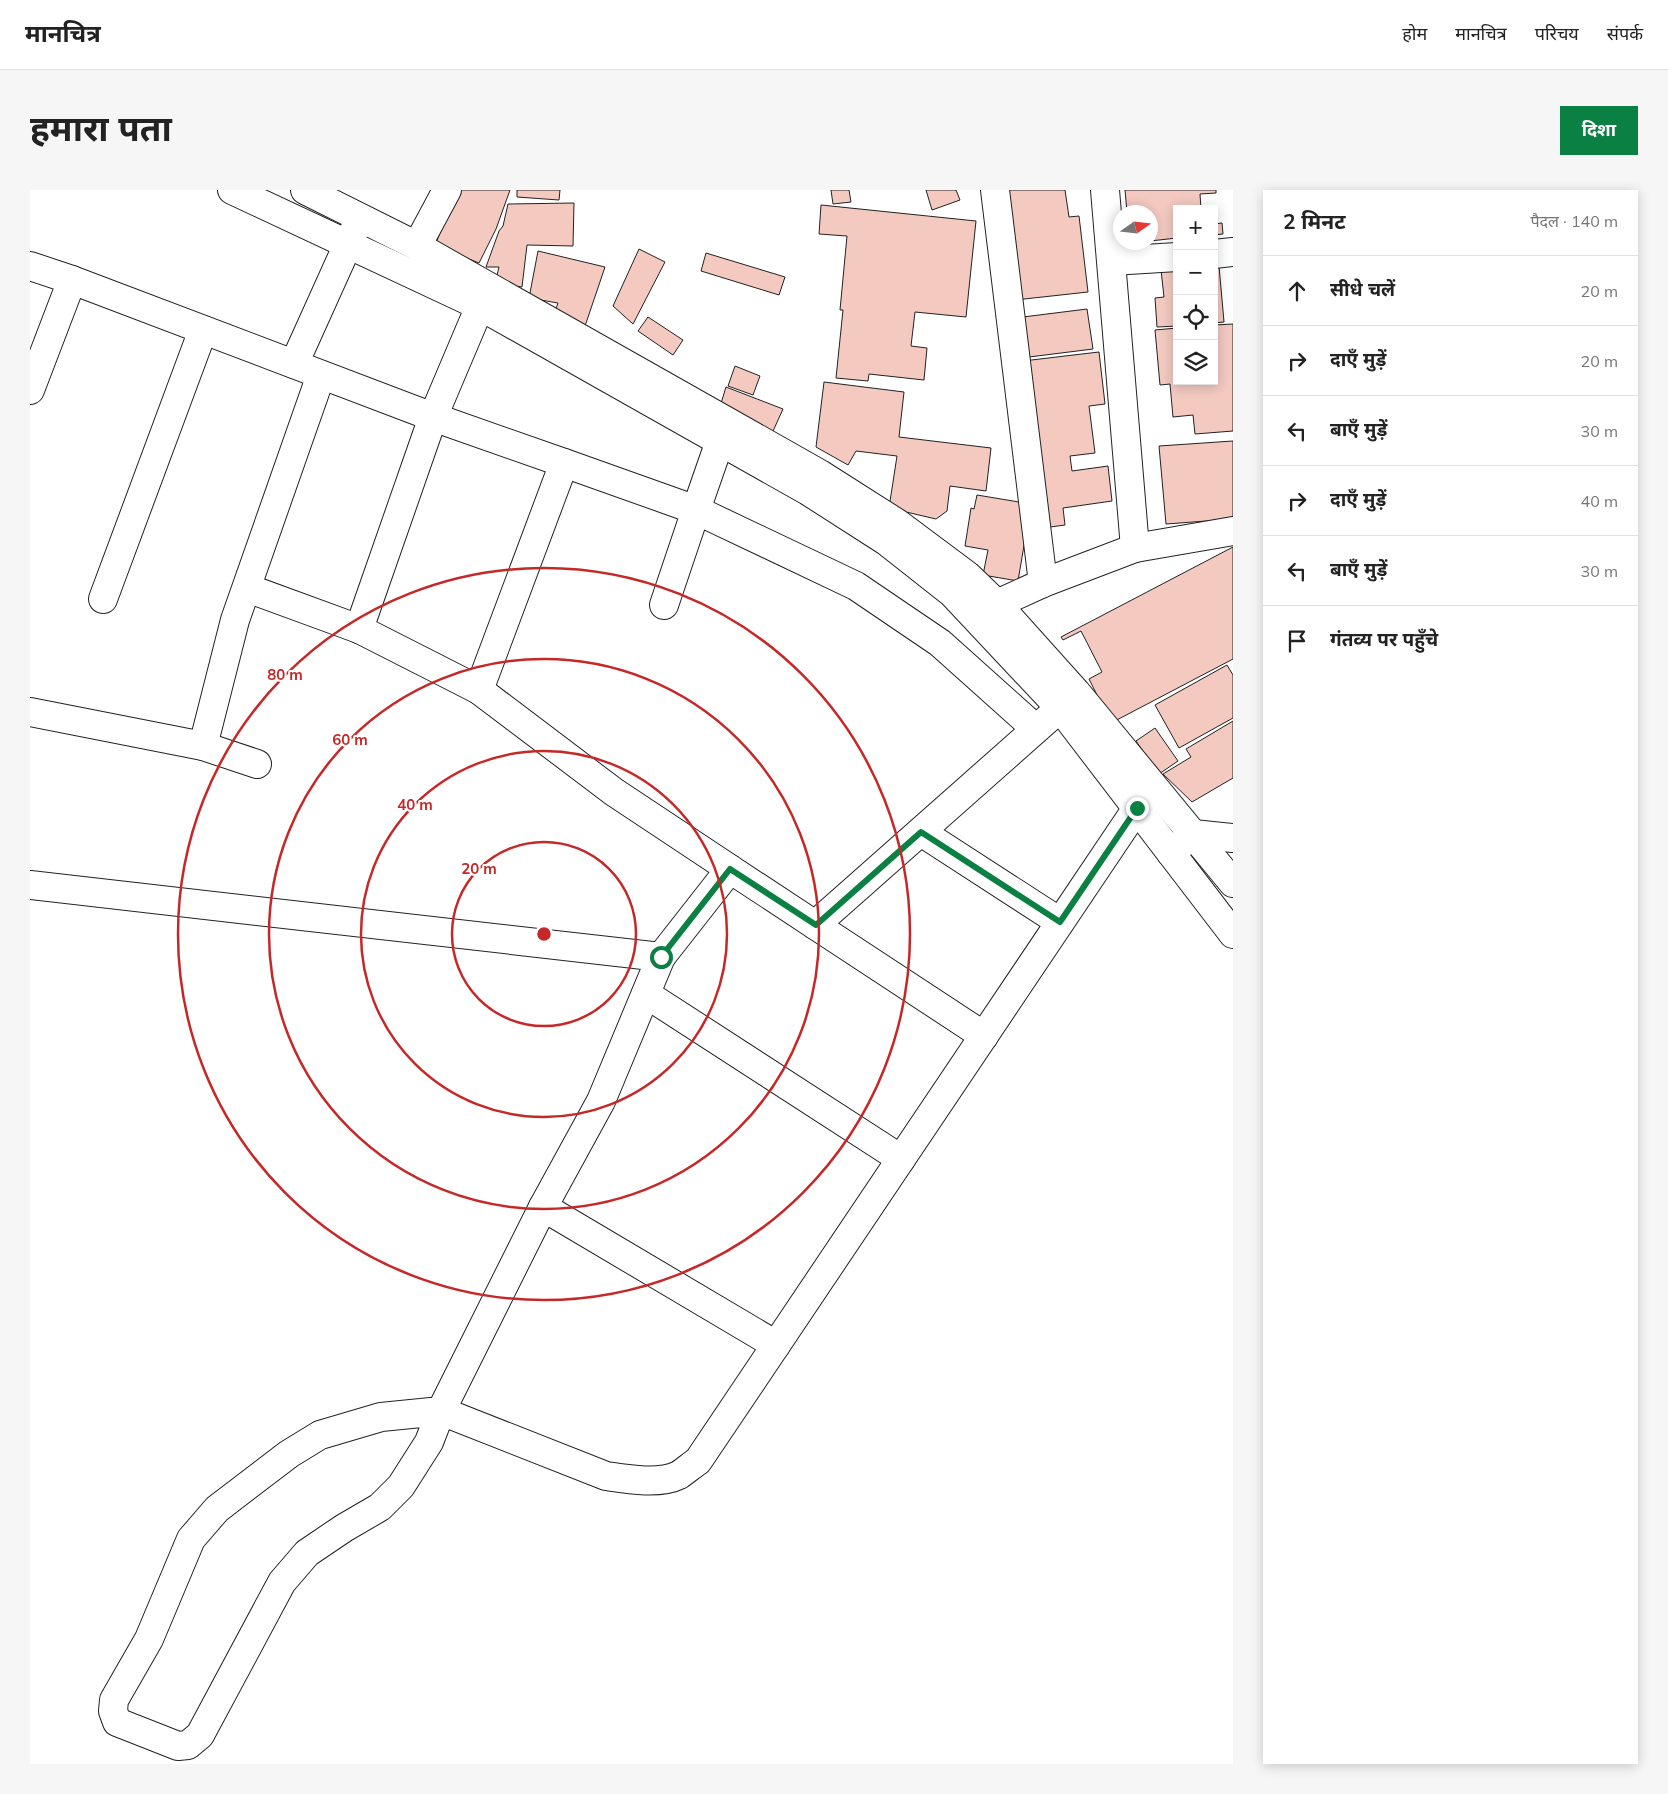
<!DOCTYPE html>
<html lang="hi">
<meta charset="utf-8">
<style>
:root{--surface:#fff;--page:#f6f6f6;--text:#222;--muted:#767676;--line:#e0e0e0;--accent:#0b8043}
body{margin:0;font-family:Mulish,"Noto Sans Devanagari",sans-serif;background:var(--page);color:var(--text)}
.controls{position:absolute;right:15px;top:15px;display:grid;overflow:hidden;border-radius:0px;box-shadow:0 2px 12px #0003}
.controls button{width:45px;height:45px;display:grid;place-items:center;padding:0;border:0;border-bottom:1px solid var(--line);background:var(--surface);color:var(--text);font:25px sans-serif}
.compass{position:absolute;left:1083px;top:15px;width:45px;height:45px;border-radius:50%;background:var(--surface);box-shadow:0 2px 12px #0003;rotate:76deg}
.stop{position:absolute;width:15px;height:15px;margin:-11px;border:4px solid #0b8043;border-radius:50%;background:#fff}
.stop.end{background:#0b8043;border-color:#fff;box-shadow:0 1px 5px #0008}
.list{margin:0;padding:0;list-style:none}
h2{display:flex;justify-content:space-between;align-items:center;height:65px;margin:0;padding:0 20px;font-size:21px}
h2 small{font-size:16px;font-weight:400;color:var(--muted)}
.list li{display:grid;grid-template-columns:32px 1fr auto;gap:15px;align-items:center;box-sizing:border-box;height:70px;padding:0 20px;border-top:1px solid var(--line)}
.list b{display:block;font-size:19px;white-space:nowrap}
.list em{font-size:16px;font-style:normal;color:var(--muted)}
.icon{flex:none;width:28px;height:28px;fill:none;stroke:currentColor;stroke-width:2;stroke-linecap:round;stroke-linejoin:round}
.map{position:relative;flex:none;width:1203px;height:1574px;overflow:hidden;border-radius:0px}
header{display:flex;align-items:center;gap:30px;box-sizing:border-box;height:70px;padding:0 25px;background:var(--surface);border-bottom:1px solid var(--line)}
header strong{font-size:24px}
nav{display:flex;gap:28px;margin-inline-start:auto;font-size:18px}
.intro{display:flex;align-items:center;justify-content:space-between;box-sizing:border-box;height:120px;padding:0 30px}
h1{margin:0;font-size:35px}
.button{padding:12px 22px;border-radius:0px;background:var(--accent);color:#fff;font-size:18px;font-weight:700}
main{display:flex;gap:30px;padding:0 30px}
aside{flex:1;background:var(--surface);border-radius:0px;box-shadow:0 2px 12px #0003}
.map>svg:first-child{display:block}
.building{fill:#f3c9c0;stroke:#222}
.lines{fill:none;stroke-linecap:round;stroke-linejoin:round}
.street-casing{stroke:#222;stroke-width:30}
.secondary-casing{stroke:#222;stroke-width:30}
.street{stroke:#fff;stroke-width:28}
.secondary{stroke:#fff;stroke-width:28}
.route{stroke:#0b8043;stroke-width:6}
.ring{fill:none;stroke:#c62828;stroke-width:2.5}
.centre{fill:#c62828;stroke:#fff;stroke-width:2.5}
.ring-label{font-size:15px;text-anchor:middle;font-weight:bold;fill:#c62828;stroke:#fff;stroke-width:4;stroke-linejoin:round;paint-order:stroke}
</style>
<header>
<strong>मानचित्र</strong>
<nav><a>होम</a><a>मानचित्र</a><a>परिचय</a><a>संपर्क</a></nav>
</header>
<div class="intro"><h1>हमारा पता</h1><a class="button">दिशा</a></div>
<main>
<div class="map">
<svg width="1203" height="1574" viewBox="0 0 1203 1574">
<rect width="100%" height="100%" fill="#fff"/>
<g class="building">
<polygon points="428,0 480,0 466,39 449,73 405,55"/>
<polygon points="487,0 530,0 529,10 487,7"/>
<polygon points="801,0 819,0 821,12 803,14"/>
<polygon points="896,0 926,0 930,10 902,20"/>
<polygon points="972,0 1035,0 1039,27 1049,26 1058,102 985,110"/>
<polygon points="1095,0 1186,0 1186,3 1170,4 1171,19 1147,19 1147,48 1120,51 1120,22 1097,22"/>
<polygon points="544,13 543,56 497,55 492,97 465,93 469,77 456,77 469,41 473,36 478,14"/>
<polygon points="791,15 946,31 936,127 885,122 881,156 897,158 894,190 839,184 838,191 806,188 813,120 810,120 817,46 789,44"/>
<polygon points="1192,33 1193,44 1184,45 1184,34"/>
<polygon points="609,59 635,72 603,134 583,116"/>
<polygon points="508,61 575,77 553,142 523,127 528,113 499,108"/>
<polygon points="676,63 755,87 749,105 671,81"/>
<polygon points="1184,76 1189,76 1194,132 1184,133"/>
<polygon points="1147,79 1147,136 1127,137 1125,108 1134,107 1131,80"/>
<polygon points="1057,119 1063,159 999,167 993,127"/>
<polygon points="618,127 653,150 643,165 608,141"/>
<polygon points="1203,134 1203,241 1165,244 1163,225 1143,227 1140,194 1130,195 1125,140 1147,138 1147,191 1184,191 1184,135"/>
<polygon points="1069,162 1075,214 1059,216 1065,263 1040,266 1042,281 1078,276 1082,311 1033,318 1035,335 1013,338 993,171"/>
<polygon points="705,176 730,186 723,205 698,196"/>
<polygon points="794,192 874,202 869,247 961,258 956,301 920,296 917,321 906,329 859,318 867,266 826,261 818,275 786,257"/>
<polygon points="696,197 753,219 739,250 689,220"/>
<polygon points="1203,251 1203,329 1136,334 1129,256"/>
<polygon points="947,305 1001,314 988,391 953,385 958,360 935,356 941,318 944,319"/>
<polygon points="1203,357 1203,469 1081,533 1059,489 1072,482 1051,441 1033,450 1031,447"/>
<polygon points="1197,475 1203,485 1203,528 1149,558 1125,515"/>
<polygon points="1203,531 1203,588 1162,612 1133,584 1161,567 1156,559"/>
<polygon points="1125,538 1148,571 1129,584 1106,551"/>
</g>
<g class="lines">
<defs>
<g id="street">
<polyline points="965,0 1013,393"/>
<polyline points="1075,0 1105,358"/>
<polyline points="387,56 417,0"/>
<polyline points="1184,64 1203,62"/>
<polyline points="1082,71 1147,67"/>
<polyline points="0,76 42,90 403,227 450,116"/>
<polyline points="264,174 328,32"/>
<polyline points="0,200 42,90"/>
<polyline points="534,273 666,320 690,251"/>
<polyline points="217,398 329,439 449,500"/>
<polyline points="73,409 173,140"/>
<polyline points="967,414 1013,393 1105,358 1203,341"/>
<polyline points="634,415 666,320 826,396 910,453 1006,539"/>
<polyline points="329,439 403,227 534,273 449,500 584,602 700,679"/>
<polyline points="0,522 173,556 227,574"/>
<polyline points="173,556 205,430 291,185"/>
<polyline points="891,642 1030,732"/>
<polyline points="1141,663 1163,644 1203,648"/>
<polyline points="0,695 631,767 700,679 785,735 1030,518"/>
<polyline points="785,735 954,846"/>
<path d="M631,767l-60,144 -58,106 -102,204 -12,31 -28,44 -21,21 -36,21 -37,25 -25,29 -82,153 -12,10 -10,1 -61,-24 -4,-11 1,-11 35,-61 42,-100 26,-30 72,-55 31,-19 61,-18 60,-6 165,65c20,3 53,9 73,-1 6,-4 13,-10 19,-14l439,-653 16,-17"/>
<polyline points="616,804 871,969"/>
<polyline points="513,1017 746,1155"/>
</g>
<g id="secondary">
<polyline points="202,0 450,116 778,301 856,351 922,403 1030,518 1203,744"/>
<polyline points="275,0 387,56 790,284 867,333 938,386 967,414 1046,502 1203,693"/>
</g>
</defs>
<use href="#street" class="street-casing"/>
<use href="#secondary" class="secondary-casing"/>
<use href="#street" class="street"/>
<use href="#secondary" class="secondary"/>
</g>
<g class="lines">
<polyline class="route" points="631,767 700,679 786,735 891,642 1030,732 1107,618"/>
</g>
<g class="ring">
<circle cx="514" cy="744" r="92"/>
<circle cx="514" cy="744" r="183"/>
<circle cx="514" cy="744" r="275"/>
<circle cx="514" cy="744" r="366"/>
</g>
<circle cx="514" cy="744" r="8" class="centre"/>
<g class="ring-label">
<text x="255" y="490">80 m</text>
<text x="320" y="555">60 m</text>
<text x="385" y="620">40 m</text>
<text x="449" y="684">20 m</text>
</g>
</svg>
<div class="controls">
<button>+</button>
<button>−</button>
<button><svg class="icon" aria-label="locate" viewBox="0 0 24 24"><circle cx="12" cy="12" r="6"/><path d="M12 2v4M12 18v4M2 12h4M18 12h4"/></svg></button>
<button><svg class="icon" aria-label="layers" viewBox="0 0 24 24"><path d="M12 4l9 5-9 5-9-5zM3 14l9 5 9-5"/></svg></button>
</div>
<svg class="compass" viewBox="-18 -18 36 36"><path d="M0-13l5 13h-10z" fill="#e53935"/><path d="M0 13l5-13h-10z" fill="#767676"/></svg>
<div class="stop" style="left:631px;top:767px"></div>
<div class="stop end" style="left:1107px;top:618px"></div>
</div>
<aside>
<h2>2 मिनट<small>पैदल · 140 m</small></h2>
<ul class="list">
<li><svg class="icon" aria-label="ahead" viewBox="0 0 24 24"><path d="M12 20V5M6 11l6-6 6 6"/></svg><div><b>सीधे चलें</b></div><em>20 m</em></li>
<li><svg class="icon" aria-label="right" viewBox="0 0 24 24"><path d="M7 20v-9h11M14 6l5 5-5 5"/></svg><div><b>दाएँ मुड़ें</b></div><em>20 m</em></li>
<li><svg class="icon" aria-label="left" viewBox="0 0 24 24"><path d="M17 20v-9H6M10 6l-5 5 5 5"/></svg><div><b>बाएँ मुड़ें</b></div><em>30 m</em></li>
<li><svg class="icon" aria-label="right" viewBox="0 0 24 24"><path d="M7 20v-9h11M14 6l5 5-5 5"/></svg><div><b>दाएँ मुड़ें</b></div><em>40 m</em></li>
<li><svg class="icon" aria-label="left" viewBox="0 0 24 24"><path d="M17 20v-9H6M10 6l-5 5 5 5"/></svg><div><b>बाएँ मुड़ें</b></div><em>30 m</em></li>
<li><svg class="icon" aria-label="arrive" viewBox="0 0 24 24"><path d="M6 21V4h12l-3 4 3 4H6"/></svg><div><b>गंतव्य पर पहुँचे</b></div></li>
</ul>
</aside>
</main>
